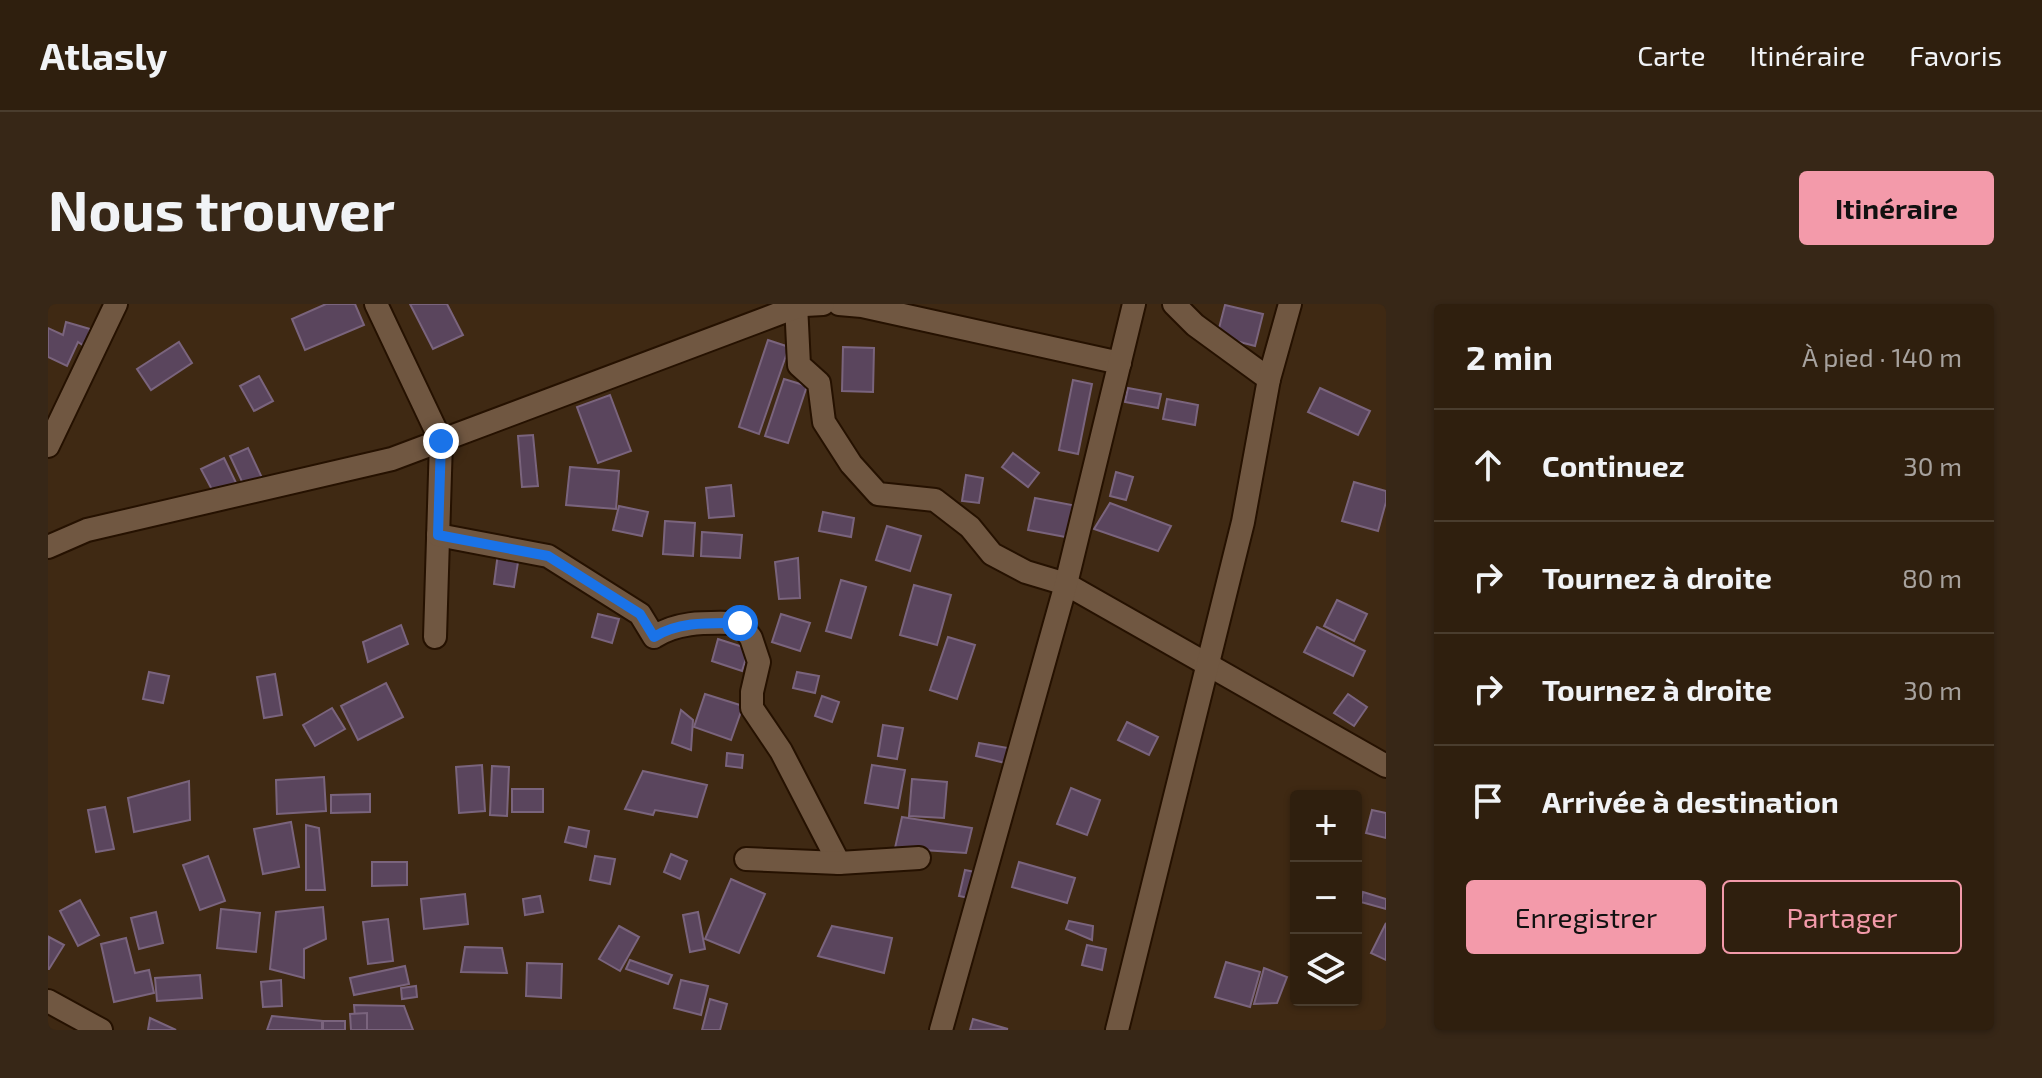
<!DOCTYPE html>
<html lang="fr">
<meta charset="utf-8">
<style>
:root{--surface:#2f1f0e;--page:#372717;--text:#f1f3f6;--muted:#a7a29e;--line:#4a3d2e;--accent:#f39aaa}
body{margin:0;font-family:"Exo 2",sans-serif;background:var(--page);color:var(--text)}
.controls{position:absolute;right:24px;bottom:24px;display:grid;overflow:hidden;border-radius:8px;box-shadow:0 2px 6px #0004}
.controls button{width:72px;height:72px;display:grid;place-items:center;padding:0;border:0;border-bottom:2px solid var(--line);background:var(--surface);color:var(--text);font:40px sans-serif}
.stop{position:absolute;width:24px;height:24px;margin:-18px;border:6px solid #1a73e8;border-radius:50%;background:#fff}
.stop.end{background:#1a73e8;border-color:#fff;box-shadow:0 2px 8px #0008}
.list{margin:0;padding:0;list-style:none}
h2{display:flex;justify-content:space-between;align-items:center;height:104px;margin:0;padding:0 32px;font-size:34px}
h2 small{font-size:26px;font-weight:400;color:var(--muted)}
.list li{display:grid;grid-template-columns:52px 1fr auto;gap:24px;align-items:center;box-sizing:border-box;height:112px;padding:0 32px;border-top:2px solid var(--line)}
.list b{display:block;font-size:30px;white-space:nowrap}
.list em{font-size:26px;font-style:normal;color:var(--muted)}
.actions{display:flex;gap:16px;padding:24px 32px}
.actions a{flex:1;padding:18px 0;border:2px solid var(--accent);border-radius:8px;text-align:center;font-size:28px;color:var(--accent)}
.actions .main{background:var(--accent);color:#111}
.icon{flex:none;width:44px;height:44px;fill:none;stroke:currentColor;stroke-width:2;stroke-linecap:round;stroke-linejoin:round}
.map{position:relative;flex:none;width:1338px;height:726px;overflow:hidden;border-radius:8px}
header{display:flex;align-items:center;gap:48px;box-sizing:border-box;height:112px;padding:0 40px;background:var(--surface);border-bottom:2px solid var(--line)}
header strong{font-size:38px}
nav{display:flex;gap:44px;margin-inline-start:auto;font-size:28px}
.intro{display:flex;align-items:center;justify-content:space-between;box-sizing:border-box;height:192px;padding:0 48px}
h1{margin:0;font-size:56px}
.button{padding:20px 36px;border-radius:8px;background:var(--accent);color:#111;font-size:28px;font-weight:700}
main{display:flex;gap:48px;padding:0 48px}
aside{flex:1;background:var(--surface);border-radius:8px;box-shadow:0 2px 6px #0004}
.map>svg:first-child{display:block}
.building{fill:#5a455d;stroke:#7a647d;stroke-width:2}
.lines{fill:none;stroke-linecap:round;stroke-linejoin:round}
.minor-casing{stroke:#251100;stroke-width:26}
.secondary-casing{stroke:#251100;stroke-width:26}
.minor{stroke:#705741;stroke-width:22}
.secondary{stroke:#705741;stroke-width:22}
.route{stroke:#1a73e8;stroke-width:10}
</style>
<header>
<strong>Atlasly</strong>
<nav><a>Carte</a><a>Itinéraire</a><a>Favoris</a></nav>
</header>
<div class="intro"><h1>Nous trouver</h1><a class="button">Itinéraire</a></div>
<main>
<div class="map">
<svg width="1338" height="726" viewBox="0 0 1338 726">
<rect width="100%" height="100%" fill="#3f2913"/>
<g class="building">
<polygon points="278,0 307,0 316,21 257,46 244,15"/>
<polygon points="362,0 399,0 415,31 385,45"/>
<polygon points="1177,1 1215,10 1207,42 1169,32"/>
<polygon points="18,18 42,25 39,44 30,38 19,62 0,53 0,24 15,31"/>
<polygon points="720,36 741,43 711,130 691,123"/>
<polygon points="131,38 144,59 103,86 89,65"/>
<polygon points="795,43 826,44 825,88 794,87"/>
<polygon points="211,72 225,97 206,107 192,82"/>
<polygon points="736,75 759,82 740,139 717,132"/>
<polygon points="1025,76 1044,80 1030,150 1011,146"/>
<polygon points="1080,84 1113,90 1110,104 1077,98"/>
<polygon points="1272,84 1322,107 1310,131 1260,108"/>
<polygon points="562,91 583,147 550,159 529,103"/>
<polygon points="1119,95 1150,101 1147,121 1115,115"/>
<polygon points="485,131 490,182 474,183 470,132"/>
<polygon points="200,144 215,176 197,184 182,152"/>
<polygon points="965,149 991,169 980,183 954,163"/>
<polygon points="176,154 192,187 168,193 153,165"/>
<polygon points="522,163 571,167 568,205 518,201"/>
<polygon points="1068,168 1085,173 1078,196 1062,192"/>
<polygon points="918,171 935,174 931,199 914,197"/>
<polygon points="1306,178 1338,187 1338,198 1330,227 1294,217"/>
<polygon points="683,181 686,212 661,214 658,184"/>
<polygon points="987,194 1029,202 1023,234 980,226"/>
<polygon points="1062,199 1123,222 1110,247 1046,225"/>
<polygon points="571,202 600,208 594,232 565,226"/>
<polygon points="775,208 806,214 803,233 771,227"/>
<polygon points="617,217 647,219 645,252 615,250"/>
<polygon points="839,222 873,232 862,267 828,256"/>
<polygon points="654,228 694,231 692,254 653,252"/>
<polygon points="450,249 471,252 466,283 446,280"/>
<polygon points="750,254 752,294 731,295 727,258"/>
<polygon points="793,276 818,283 803,334 778,327"/>
<polygon points="866,281 903,291 889,341 852,331"/>
<polygon points="1289,296 1319,310 1306,337 1276,322"/>
<polygon points="550,310 571,315 564,339 544,333"/>
<polygon points="733,310 762,319 752,347 724,338"/>
<polygon points="353,321 360,340 320,358 315,338"/>
<polygon points="1269,323 1317,347 1305,372 1256,348"/>
<polygon points="900,333 927,341 909,395 882,386"/>
<polygon points="670,335 701,345 694,367 664,357"/>
<polygon points="101,368 121,372 115,399 95,395"/>
<polygon points="749,368 771,372 767,389 745,384"/>
<polygon points="227,370 234,411 216,414 209,373"/>
<polygon points="338,379 355,413 310,436 293,402"/>
<polygon points="657,390 695,402 683,436 646,423"/>
<polygon points="1300,390 1319,403 1306,422 1286,409"/>
<polygon points="774,392 791,398 784,418 767,412"/>
<polygon points="284,404 297,425 267,442 255,421"/>
<polygon points="633,406 645,416 643,446 624,439"/>
<polygon points="1079,418 1110,433 1101,451 1070,436"/>
<polygon points="835,421 855,424 849,455 830,452"/>
<polygon points="931,439 960,444 957,459 928,452"/>
<polygon points="679,449 695,451 694,464 678,462"/>
<polygon points="434,461 437,507 411,509 408,463"/>
<polygon points="824,461 857,466 850,504 817,499"/>
<polygon points="444,462 461,463 459,512 442,511"/>
<polygon points="595,467 659,481 649,513 607,506 605,511 577,505"/>
<polygon points="276,473 278,507 229,510 228,476"/>
<polygon points="864,475 899,478 896,514 861,512"/>
<polygon points="141,477 142,516 86,528 80,494"/>
<polygon points="1023,484 1052,496 1039,531 1009,520"/>
<rect x="464" y="485" width="31" height="23"/>
<polygon points="322,490 322,508 283,509 283,491"/>
<polygon points="57,503 66,545 48,548 40,506"/>
<polygon points="1324,506 1338,509 1338,534 1318,529"/>
<polygon points="854,513 924,524 918,549 847,544"/>
<polygon points="243,518 251,563 215,570 206,525"/>
<polygon points="258,521 271,524 277,586 258,586"/>
<polygon points="521,523 541,527 538,543 517,538"/>
<polygon points="623,550 639,557 632,575 616,568"/>
<polygon points="160,552 177,597 152,606 135,561"/>
<polygon points="547,552 567,555 562,580 542,576"/>
<polygon points="324,558 359,558 359,581 324,582"/>
<polygon points="971,558 1027,574 1019,599 964,583"/>
<polygon points="917,566 932,569 926,595 911,592"/>
<polygon points="683,575 717,590 691,649 657,635"/>
<polygon points="1315,588 1338,595 1338,605 1313,598"/>
<polygon points="417,590 420,620 376,625 373,595"/>
<polygon points="492,592 495,608 477,611 475,595"/>
<polygon points="32,596 51,631 30,642 12,607"/>
<polygon points="275,603 278,635 256,645 256,674 222,665 228,608"/>
<polygon points="173,605 212,609 208,648 169,644"/>
<polygon points="108,608 115,639 91,645 83,614"/>
<polygon points="650,608 657,645 642,648 635,611"/>
<polygon points="340,615 345,657 320,660 315,618"/>
<polygon points="1021,617 1045,622 1044,636 1018,625"/>
<polygon points="1338,619 1338,656 1323,649"/>
<polygon points="571,622 591,633 572,667 551,655"/>
<polygon points="784,622 844,634 836,669 770,652"/>
<polygon points="1,633 16,641 1,665 0,665"/>
<polygon points="78,634 87,669 101,666 106,689 66,698 53,640"/>
<polygon points="1039,641 1058,645 1054,666 1034,661"/>
<polygon points="417,643 454,644 459,669 413,668"/>
<polygon points="582,656 624,671 620,680 578,665"/>
<polygon points="1178,658 1212,668 1202,703 1167,693"/>
<polygon points="479,659 514,660 513,694 478,692"/>
<polygon points="357,662 361,680 306,691 302,674"/>
<polygon points="1216,664 1239,673 1229,699 1206,700"/>
<polygon points="152,671 154,694 109,697 107,674"/>
<polygon points="233,676 234,702 215,703 213,678"/>
<polygon points="633,676 660,682 653,711 626,704"/>
<polygon points="368,682 369,693 354,695 353,684"/>
<polygon points="662,695 679,700 672,726 654,726"/>
<polygon points="306,701 356,702 365,726 308,726"/>
<polygon points="319,709 319,726 303,726 302,710"/>
<polygon points="224,712 274,717 274,726 219,726"/>
<polygon points="102,714 128,726 100,726"/>
<polygon points="925,715 960,725 922,726"/>
<rect x="275" y="717" width="22" height="9"/>
</g>
<g class="lines">
<defs>
<g id="minor">
<polyline points="328,0 393,137 387,333"/>
<polyline points="748,0 751,61 771,79 776,118 803,160 830,190 887,196 922,223 944,250 978,268 1018,280 1338,462"/>
<polyline points="791,0 814,2 1072,59"/>
<polyline points="1126,0 1147,21 1221,75"/>
<polyline points="0,142 68,0"/>
<path d="M390,231l110,21 92,58 14,23c25,-17 57,-14 86,-14l11,15 8,24 -7,30v16l29,43 58,112"/>
<polyline points="0,243 39,226 344,155 735,8 757,1 775,0"/>
<polyline points="698,555 791,559 871,554"/>
<polyline points="893,726 1018,280 1086,0"/>
<polyline points="1069,726 1195,218 1221,75 1242,0"/>
</g>
<polyline id="secondary" points="0,697 53,726"/>
</defs>
<use href="#minor" class="minor-casing"/>
<use href="#secondary" class="secondary-casing"/>
<use href="#minor" class="minor"/>
<use href="#secondary" class="secondary"/>
</g>
<g class="lines">
<path class="route" d="M393,137l-3,94 110,21 92,58 14,23c25,-16 57,-14 86,-14"/>
</g>
</svg>
<div class="controls">
<button>+</button>
<button>−</button>
<button><svg class="icon" aria-label="layers" viewBox="0 0 24 24"><path d="M12 4l9 5-9 5-9-5zM3 14l9 5 9-5"/></svg></button>
</div>
<div class="stop" style="left:692px;top:319px"></div>
<div class="stop end" style="left:393px;top:137px"></div>
</div>
<aside>
<h2>2 min<small>À pied · 140 m</small></h2>
<ul class="list">
<li><svg class="icon" aria-label="ahead" viewBox="0 0 24 24"><path d="M12 20V5M6 11l6-6 6 6"/></svg><div><b>Continuez</b></div><em>30 m</em></li>
<li><svg class="icon" aria-label="right" viewBox="0 0 24 24"><path d="M7 20v-9h11M14 6l5 5-5 5"/></svg><div><b>Tournez à droite</b></div><em>80 m</em></li>
<li><svg class="icon" aria-label="right" viewBox="0 0 24 24"><path d="M7 20v-9h11M14 6l5 5-5 5"/></svg><div><b>Tournez à droite</b></div><em>30 m</em></li>
<li><svg class="icon" aria-label="arrive" viewBox="0 0 24 24"><path d="M6 21V4h12l-3 4 3 4H6"/></svg><div><b>Arrivée à destination</b></div></li>
</ul>
<div class="actions"><a class="main">Enregistrer</a><a>Partager</a></div>
</aside>
</main>
